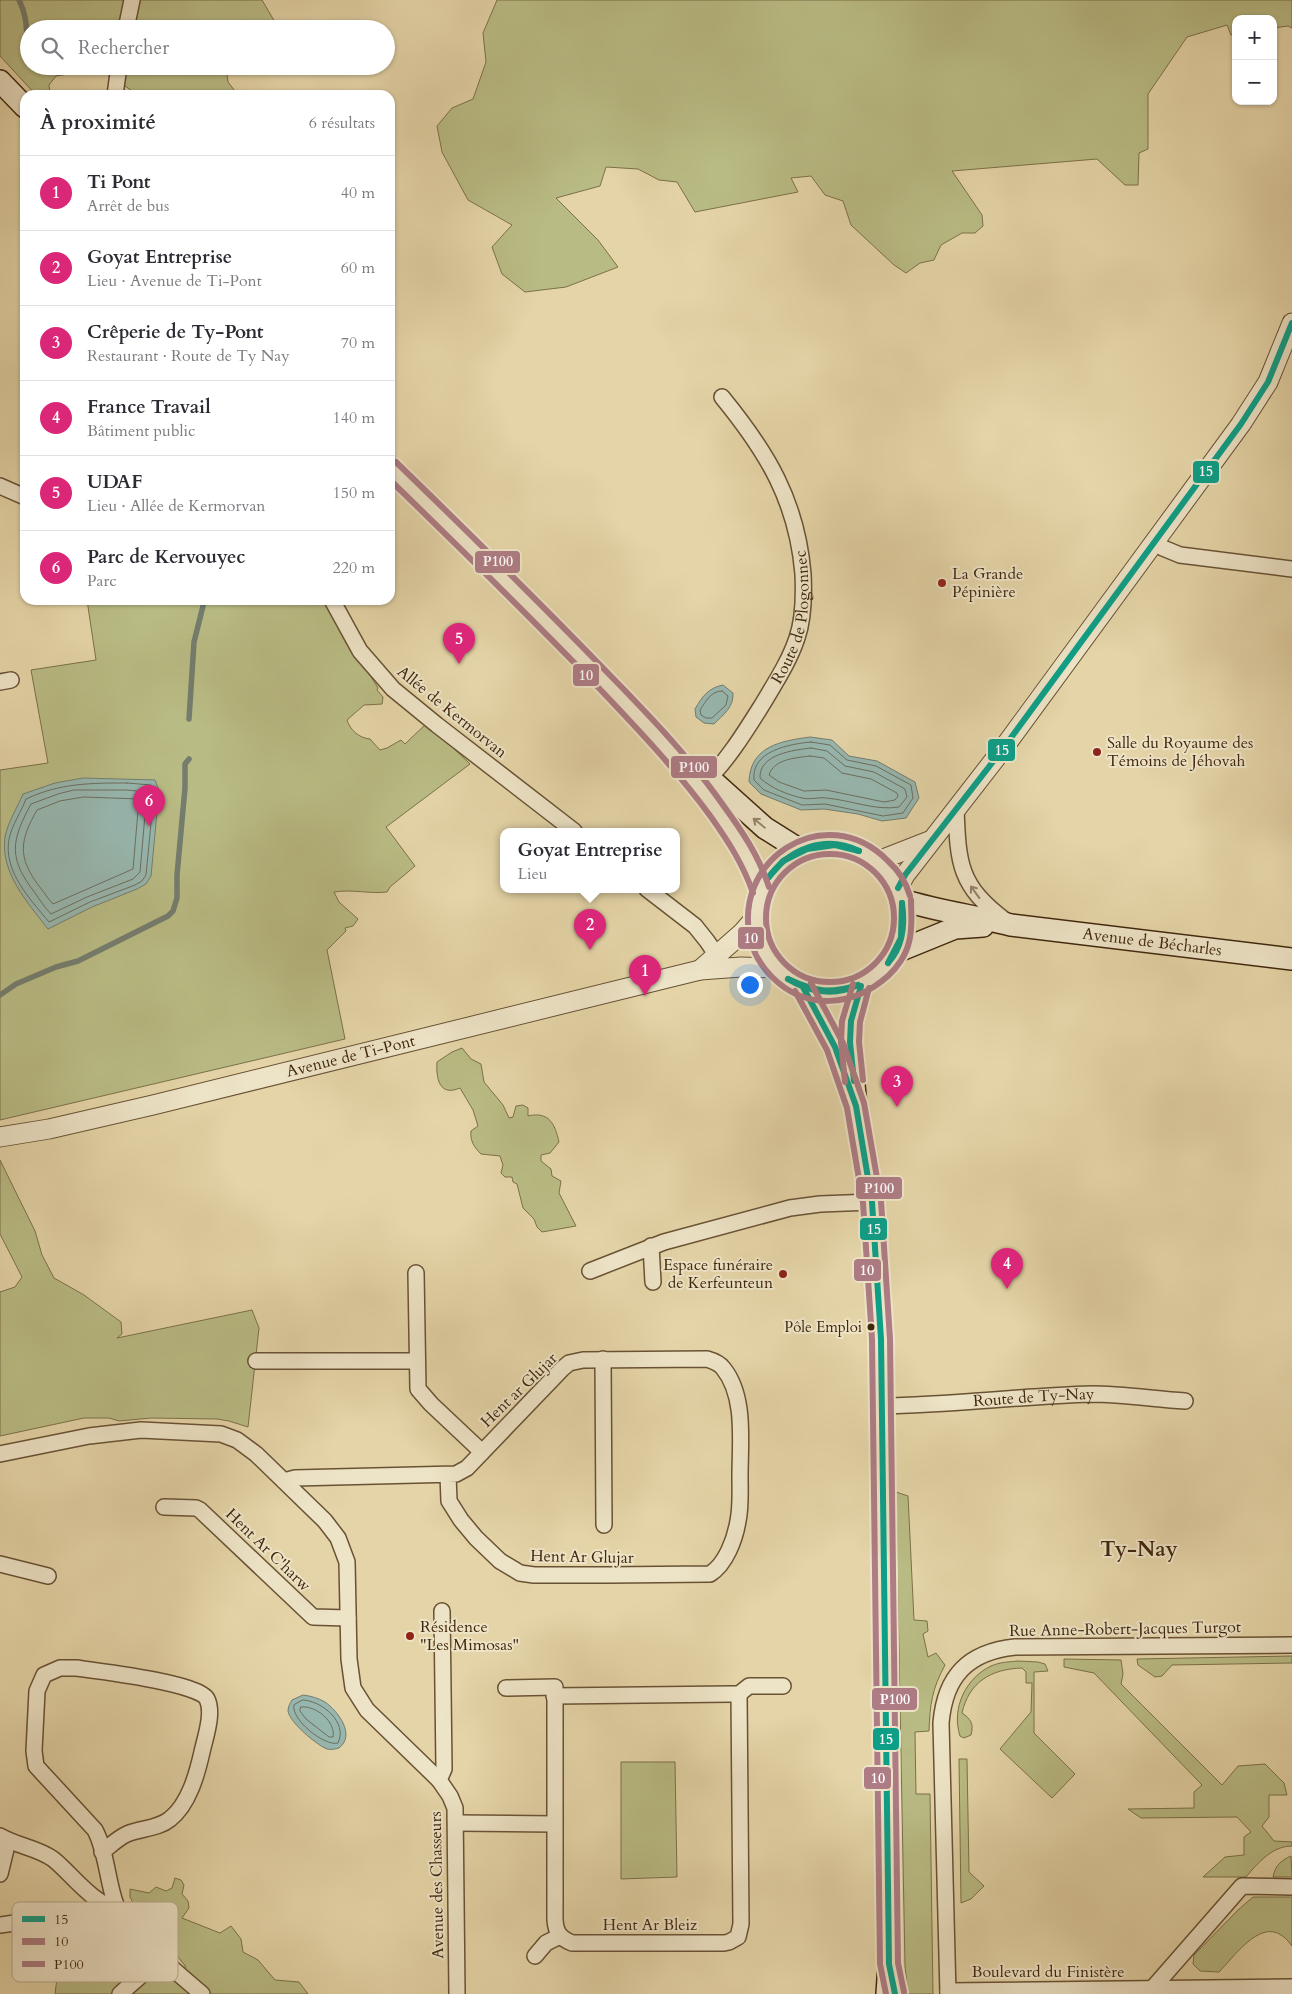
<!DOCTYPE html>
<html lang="fr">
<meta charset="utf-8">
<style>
:root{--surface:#fff;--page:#f7f7f7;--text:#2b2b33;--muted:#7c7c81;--line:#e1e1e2;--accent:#db2777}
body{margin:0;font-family:Cardo,serif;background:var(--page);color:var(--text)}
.controls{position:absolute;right:15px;top:15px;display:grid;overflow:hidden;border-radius:10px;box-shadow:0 1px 4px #0004}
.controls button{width:45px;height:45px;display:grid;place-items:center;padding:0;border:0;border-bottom:1px solid var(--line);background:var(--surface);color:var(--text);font:25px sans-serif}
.you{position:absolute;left:749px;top:984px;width:18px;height:18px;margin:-12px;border:4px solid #fff;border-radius:50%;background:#1a73e8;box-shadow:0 0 0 8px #1a73e833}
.badge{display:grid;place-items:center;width:32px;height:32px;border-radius:50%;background:var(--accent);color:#fff;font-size:16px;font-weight:700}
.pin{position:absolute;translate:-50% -41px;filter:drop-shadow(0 1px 2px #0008)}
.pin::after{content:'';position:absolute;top:26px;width:18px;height:15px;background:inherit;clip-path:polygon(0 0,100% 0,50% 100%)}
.popup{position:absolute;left:500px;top:828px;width:180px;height:65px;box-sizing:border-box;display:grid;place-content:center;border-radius:10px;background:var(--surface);filter:drop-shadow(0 1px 4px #0005);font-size:16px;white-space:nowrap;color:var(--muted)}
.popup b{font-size:19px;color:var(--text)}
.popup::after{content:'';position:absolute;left:50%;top:100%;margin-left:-10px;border:10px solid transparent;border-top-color:var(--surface)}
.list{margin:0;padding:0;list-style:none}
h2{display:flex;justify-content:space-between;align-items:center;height:65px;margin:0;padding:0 20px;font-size:21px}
h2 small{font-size:16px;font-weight:400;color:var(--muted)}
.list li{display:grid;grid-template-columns:32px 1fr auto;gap:15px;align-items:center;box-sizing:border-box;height:75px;padding:0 20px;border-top:1px solid var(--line)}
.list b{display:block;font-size:19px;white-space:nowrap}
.list p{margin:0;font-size:16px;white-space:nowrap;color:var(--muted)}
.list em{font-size:16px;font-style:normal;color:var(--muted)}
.icon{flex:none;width:28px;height:28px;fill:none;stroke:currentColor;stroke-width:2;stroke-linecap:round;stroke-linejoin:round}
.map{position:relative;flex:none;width:1292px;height:1994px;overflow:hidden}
.search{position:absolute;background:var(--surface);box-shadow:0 1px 4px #0004;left:20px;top:20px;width:375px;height:55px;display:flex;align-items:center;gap:12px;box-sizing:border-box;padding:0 18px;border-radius:28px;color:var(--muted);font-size:19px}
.panel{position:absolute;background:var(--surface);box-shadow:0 1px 4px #0004;left:20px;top:90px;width:375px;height:515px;border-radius:15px}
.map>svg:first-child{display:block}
.green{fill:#b9bb84;stroke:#7c7048}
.water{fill:#97b7af;stroke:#747d6e}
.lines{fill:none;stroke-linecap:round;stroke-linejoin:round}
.shore{stroke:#6c6e5e;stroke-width:1}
.stream{stroke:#747d6e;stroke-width:5.5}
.minor-casing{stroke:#695234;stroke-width:18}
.tertiary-casing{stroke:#695234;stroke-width:21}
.secondary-casing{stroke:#40260d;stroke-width:24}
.minor{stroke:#ede3c6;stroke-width:15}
.tertiary{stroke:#ede3c6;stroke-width:19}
.secondary{stroke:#ede3c6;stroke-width:21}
.bus-1-casing{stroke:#ede3c6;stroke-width:10}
.bus-2-casing{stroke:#ede3c6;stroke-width:10}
.bus-3-casing{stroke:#ede3c6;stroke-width:10}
.bus-1{stroke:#0d9f87;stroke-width:6}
.bus-2{stroke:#ad7c84;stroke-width:6}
.bus-3{stroke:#ad7c84;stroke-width:6}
.oneway{stroke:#96846a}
.poi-dot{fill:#8f2418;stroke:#ede3c6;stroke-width:2}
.bus-dot{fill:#40260d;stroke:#ede3c6;stroke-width:2}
.labels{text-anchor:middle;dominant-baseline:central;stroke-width:4;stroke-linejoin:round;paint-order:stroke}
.bus-label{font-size:15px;fill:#40260d;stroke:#ede3c6;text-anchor:end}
.poi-label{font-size:16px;fill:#40260d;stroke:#ede3c6;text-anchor:start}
.street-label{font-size:16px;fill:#40260d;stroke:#ede3c6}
.district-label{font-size:21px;font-weight:bold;fill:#40260d;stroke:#ede3c6}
.key{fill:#ede3c6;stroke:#b9aa8e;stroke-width:1}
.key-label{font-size:14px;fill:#40260d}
.line-badge{stroke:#ede3c6;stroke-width:2}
.badge-label{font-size:14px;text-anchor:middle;font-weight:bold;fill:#fff}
</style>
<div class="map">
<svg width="1292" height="1994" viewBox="0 0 1292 1994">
<rect width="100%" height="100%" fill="#e4d4a7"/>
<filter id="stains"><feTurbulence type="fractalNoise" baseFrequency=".004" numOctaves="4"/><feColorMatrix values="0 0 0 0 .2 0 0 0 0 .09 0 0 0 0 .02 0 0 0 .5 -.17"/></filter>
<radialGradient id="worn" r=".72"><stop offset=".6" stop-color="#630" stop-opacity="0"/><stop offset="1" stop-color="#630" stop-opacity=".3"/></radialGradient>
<g class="green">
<polygon points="0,0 262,0 279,29 29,29 29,66 69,66 68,74 56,76 49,85 50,95 36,95 0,56"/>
<polygon points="497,0 1292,0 1292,28 1288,26 1273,28 1273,19 1236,19 1236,34 1231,35 1227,25 1187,37 1148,94 1148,149 1139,153 1138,185 1125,185 1097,159 952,171 982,215 983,226 975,233 962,233 941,245 934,260 920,263 906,273 894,265 851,225 843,201 825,195 811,176 791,178 798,192 695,212 677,182 659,180 638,169 606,167 600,186 556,198 598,240 618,267 566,287 525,292 502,274 492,247 512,225 468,200 442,152 437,126 452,108 473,99 486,62 483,33"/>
<polygon points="96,66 226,66 228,82 238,95 138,95"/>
<path d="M87,600h236l55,88 -1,2 6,7 -1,7 -18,1 -17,15c3,10 12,18 23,19l10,11 7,-2 14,-8 4,4 22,-21 43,41 -84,63 29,39 -25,21 -3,5c-18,2 -35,-3 -53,0l5,10 19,17 -5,7 -8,2 1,3 -19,19 18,89 -345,81v-350l48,-7 -17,-93 65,-10z"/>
<path d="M462,1048l9,11 10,5 3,18 19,23 6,13 4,-1 3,-11 7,-1 5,3v8c21,-5 27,8 31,26l-9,11 -9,2v6l10,8 1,7 9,5 -2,12 17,33 -34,6 -5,-5 -3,-8 -11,-11 -6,-24 -4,-2 -1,-5h-7l-4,-4 2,-8 -3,-9 -19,-2c-7,-7 -11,-13 -10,-23l7,-5 -5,-16 -13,-22c-21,9 -24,-10 -23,-26l15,-10z"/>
<polygon points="0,1160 35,1231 42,1255 54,1278 84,1295 121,1322 122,1334 117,1338 252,1310 259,1328 248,1427 229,1421 217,1419 151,1418 119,1421 109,1418 84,1418 0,1436 0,1292 15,1287 22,1277 0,1234"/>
<path d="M896,1492l12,4 6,124 13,1 1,10 -5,3 5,23 8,-4 9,12c-13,24 -15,39 -16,66l-14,1 1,62h14l3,200h-25l-3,-28z"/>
<polygon points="1292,1656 1292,1663 1172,1665 1162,1676 1155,1677 1138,1665 1137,1659"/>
<path d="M1064,1659l57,1 2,14 -2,10 101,101 16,-19 27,-2 19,19 3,12h-18v22l-7,9 12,15 18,1v4c-20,0 -34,17 -46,31h-43l22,-20 19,-2v-18l7,-5 -14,-15 -96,1 -13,-9 66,-1v-16l8,-7 -108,-112 -30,-6z"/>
<path d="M1018,1661l20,1 7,2 3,7 -14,1v61l41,41 -23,24 -52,-49 31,-37 1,-29h-6v-11l-4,-4c-31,1 -53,14 -60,45 9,6 12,11 9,22l-7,3 -4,-2c-9,-28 6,-58 31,-70 9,-4 18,-4 27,-5z"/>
<polygon points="959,1759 967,1759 969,1872 984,1886 971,1899 961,1903"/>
<polygon points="621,1762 675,1762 677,1877 621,1879"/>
<path d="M1291,1856l1,21h-19c2,-11 7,-16 18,-21z"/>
<path d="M175,1878l6,2 3,5 -2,9 6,7 1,7 -7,10 38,15 11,-7 10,13 2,13 15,8 17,20 24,2 9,12h-253l3,-24 19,-7 -6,-40c12,-8 23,-12 37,-15l67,61 11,-2 -31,-39 -6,-9 -12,-9 -7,-13v-8l19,4 7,-6 10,4 6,-3z"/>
<path d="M1253,1897h39v49c-3,-4 -7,-9 -11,-11 -22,-15 -48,23 -62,37l-19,-1 -7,-7 1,-9 44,-45z"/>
</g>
<g class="water">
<path d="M723,685l10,8c1,14 -10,22 -19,31l-10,-1 -8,-6 -1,-8c7,-12 13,-21 28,-24z"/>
<path d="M810,737l22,3 17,16 28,5 38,21 4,16 -13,20 -24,3 -24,-7 -34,-5 -23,1 -40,-16 -12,-12c1,-36 32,-41 61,-45z"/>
<path d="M83,778l72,2 4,11 -8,85 -5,8 -9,5 -45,18 -44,22c-20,-26 -48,-56 -43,-92 3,-15 12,-29 18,-43l32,-11z"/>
<path d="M303,1695c8,1 15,3 22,7 13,9 31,33 14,46 -4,1 -7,2 -12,1 -9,-3 -38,-27 -39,-38 0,-4 2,-8 4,-11z"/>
</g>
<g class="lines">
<g class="shore">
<path d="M722,691l6,5 -2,9 -14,13h-6l-5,-3 -1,-5c6,-9 11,-19 22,-19z"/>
<path d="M811,742l19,3 17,15 29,6 35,19 2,13 -10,15 -20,3 -58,-12 -23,1 -38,-15 -10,-10c-3,-29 35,-36 57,-38z"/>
<path d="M811,748l16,3 18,15 29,6 31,17 2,8 -8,10c-24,4 -48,-7 -73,-9 -8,-1 -16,2 -24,0 -14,-3 -31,-10 -42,-20 -1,-24 34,-28 51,-30z"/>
<path d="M810,756l14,2 18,15 29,6 26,14 1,3 -3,4 -11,2 -58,-12 -22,1 -25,-9 -10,-7c5,-16 26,-17 41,-19z"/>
<path d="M127,783l24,2 3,7 -8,83 -4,6 -7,4 -45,17 -41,20c-19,-23 -46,-51 -40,-83 3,-14 12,-27 17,-40 34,-16 65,-16 101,-16z"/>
<path d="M74,790h53l20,2 -7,80 -7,7 -46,18 -36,17c-6,-6 -11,-14 -16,-21 -27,-35 -24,-52 -4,-89l27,-10z"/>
<path d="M84,797l55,2 -6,70 -80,35c-5,-5 -9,-12 -14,-18 -22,-29 -19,-46 -2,-76l23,-9z"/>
<path d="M303,1700c19,1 45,22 35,43 -13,4 -48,-24 -44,-38z"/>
<path d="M301,1707c15,-2 35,15 32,30h-4l-23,-18 -6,-8z"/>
</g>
<g class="stream">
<path d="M19,0c10,20 6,32 10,53"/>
<polyline points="189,719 194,642 203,606 202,600"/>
<polyline points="0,995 16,984 56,967 78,961 168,916 173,911 177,898 177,875 185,788 185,764 189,759"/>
</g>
<defs>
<g id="minor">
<polyline points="126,29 132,0"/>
<polyline points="115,95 119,66"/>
<polyline points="0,486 25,497"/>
<polyline points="1154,542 1163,548 1180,555 1292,569"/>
<polyline points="332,600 360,651 393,689 437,725 574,831"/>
<polyline points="0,682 11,680"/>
<path id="s1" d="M703,784c23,-21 42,-52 59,-79 13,-22 27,-43 35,-67 7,-20 7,-43 6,-64 -6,-73 -36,-122 -81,-177"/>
<path d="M956,808c2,56 3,78 50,113"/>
<polyline points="647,889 695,926 707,941 722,963"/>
<polyline points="651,1246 653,1282"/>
<polyline points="590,1271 664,1242 790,1208 820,1204 872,1202"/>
<polyline points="416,1273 418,1389 431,1404 482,1452"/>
<polyline points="603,1359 604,1525"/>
<polyline points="256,1361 417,1361"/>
<path id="s2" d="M882,1406c70,-1 139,-10 209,-12 31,0 63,5 94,7"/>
<polyline points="0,1454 89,1436 141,1430 221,1434 237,1440 256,1454 325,1521 338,1538 347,1562 349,1659 353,1688 367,1710 439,1780 450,1796 455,1808 457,1994"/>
<path d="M284,1481l11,-3 161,-4 11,-6 95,-99 7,-6 14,-3 124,-1c7,2 12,4 16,9 23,28 17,74 17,108 0,15 1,31 -2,45 -3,18 -12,43 -28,53l-101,1h-75l-14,-2 -20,-12 -24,-23 -15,-18 -12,-19 -1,-26"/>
<polyline points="164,1507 196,1508 200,1510 313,1617 348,1618"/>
<polyline points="0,1564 48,1576"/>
<path d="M506,1688l49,-1v233c1,13 5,18 17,23h152l5,-1 9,-5 3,-13 -2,-230"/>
<polyline points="554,1696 732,1694 739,1694 749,1686 783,1686"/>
<polyline points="439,1780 444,1769 442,1611"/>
<polyline points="456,1823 554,1824"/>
<path d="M0,1836c17,10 38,12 53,23 16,12 43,49 64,48"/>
<path d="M102,1852c8,-6 16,-14 25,-18 14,-6 31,-5 43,-15 19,-15 27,-45 32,-67 3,-14 12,-39 5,-53 -8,-16 -109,-28 -131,-31h-16l-16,7 -7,16 -3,60 2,15 59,64c12,23 12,51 21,75 11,27 63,69 86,89"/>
<polyline points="0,1874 8,1841"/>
<polyline points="0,1925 35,1920"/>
<polyline points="535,1956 546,1943 560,1936"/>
<polyline points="1152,1989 1242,1886 1292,1887"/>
<polyline points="948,1991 1292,1987"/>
<polyline points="120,1994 162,1957"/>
<path d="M948,1994l-7,-271c4,-47 27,-71 74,-76l277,-2"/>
</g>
<g id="tertiary">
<polyline points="878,861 929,841"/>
<polyline points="898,888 905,875 1002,750 1241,424 1268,382 1292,323"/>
<polyline points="700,970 742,933 756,917"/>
<path id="s3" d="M0,1137l49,-8 104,-24 547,-135 41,-3 34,1"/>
</g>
<g id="secondary">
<polyline points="0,81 25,107"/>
<polyline points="390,468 531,606 658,737 700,787 740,843 754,869 761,890"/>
<polyline points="696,766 765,828 800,850"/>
<circle cx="830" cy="918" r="74"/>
<path id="s4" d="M902,900c36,11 73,16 109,25l281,34"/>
<polyline points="896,952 955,928 983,926"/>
<polyline points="861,986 851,1021 850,1042 856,1106 872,1202 880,1301 884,1484 889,1964 887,1994"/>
<polyline points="803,987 824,1024 845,1075"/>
</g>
</defs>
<use href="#minor" class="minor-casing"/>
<use href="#tertiary" class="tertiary-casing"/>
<use href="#secondary" class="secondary-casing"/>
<use href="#minor" class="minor"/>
<use href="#tertiary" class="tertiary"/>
<use href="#secondary" class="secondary"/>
<defs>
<g id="bus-1">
<path d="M768,878c21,-29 57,-44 91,-27"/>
<polyline points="768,878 783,861 807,849 835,845 859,851"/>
<polyline points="898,888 905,875 1002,750 1241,424 1268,382 1292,323"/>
<polyline points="888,963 901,938 902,903"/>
<path d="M888,963c15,-16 17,-39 14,-60"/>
<path d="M788,979c28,13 41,15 70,6"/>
<path d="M788,979c22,14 47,17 70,6"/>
<polyline points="803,987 835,1047 856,1106 872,1202 881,1339 889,1964 895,1994"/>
<polyline points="854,1081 850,1042 851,1021 861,986"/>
</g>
<g id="bus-2">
<path d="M390,480c69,67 137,134 204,203 41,43 82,86 117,134 17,24 32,47 42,76"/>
<path d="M910,896c-4,-14 -12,-26 -22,-35 -63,-64 -161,0 -136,84 4,13 11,23 20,32 34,34 81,30 116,-1 9,-8 18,-21 21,-34 4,-15 2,-27 2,-42"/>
<polyline points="795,991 827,1050 847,1108 863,1203 872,1339 880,1964 886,1994"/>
<polyline points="863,1080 859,1042 860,1022 869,988"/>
</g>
<g id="bus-3">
<path d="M396,462c70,68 139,136 207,206 43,44 85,87 120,137 19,26 36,51 46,82"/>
<circle cx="830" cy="918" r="64"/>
<polyline points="811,983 843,1043 864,1103 881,1201 890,1339 898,1963 904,1992"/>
<polyline points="845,1082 841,1042 842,1021 853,984"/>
</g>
</defs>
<use href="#bus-1" class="bus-1-casing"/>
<use href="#bus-2" class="bus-2-casing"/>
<use href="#bus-3" class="bus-3-casing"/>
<use href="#bus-1" class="bus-1"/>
<use href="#bus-2" class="bus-2"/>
<use href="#bus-3" class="bus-3"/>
</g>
<defs><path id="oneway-shaft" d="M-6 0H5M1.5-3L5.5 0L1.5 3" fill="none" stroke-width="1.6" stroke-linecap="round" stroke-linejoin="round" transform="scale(1.25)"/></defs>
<g class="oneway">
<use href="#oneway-shaft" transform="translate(759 823) rotate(-141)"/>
<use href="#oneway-shaft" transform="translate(975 892) rotate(-126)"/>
</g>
<g class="poi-dot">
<circle cx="942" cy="583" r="5"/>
<circle cx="1097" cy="752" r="5"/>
<circle cx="783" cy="1274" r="5"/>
<circle cx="410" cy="1636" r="5"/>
</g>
<circle class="bus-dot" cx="871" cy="1327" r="4.5"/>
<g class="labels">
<g class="bus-label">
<text x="862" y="1327">Pôle Emploi</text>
</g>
<g class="poi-label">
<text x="952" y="574">La Grande<tspan x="952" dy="18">Pépinière</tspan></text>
<text x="1107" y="743">Salle du Royaume des<tspan x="1107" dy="18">Témoins de Jéhovah</tspan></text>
<text x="773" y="1265" text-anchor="end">Espace funéraire<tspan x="773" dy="18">de Kerfeunteun</tspan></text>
<text x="420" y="1627">Résidence<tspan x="420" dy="18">"Les Mimosas"</tspan></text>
</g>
<g class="street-label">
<text stroke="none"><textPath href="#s1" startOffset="194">Route de Plogonnec</textPath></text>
<text transform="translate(452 712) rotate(39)">Allée de Kermorvan</text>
<text stroke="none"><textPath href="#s4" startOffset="254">Avenue de Bécharles</textPath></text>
<text stroke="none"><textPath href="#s3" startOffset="360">Avenue de Ti-Pont</textPath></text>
<text transform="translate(519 1390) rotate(-44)">Hent ar Glujar</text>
<text stroke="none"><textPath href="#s2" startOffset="152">Route de Ty-Nay</textPath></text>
<text transform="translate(268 1550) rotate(44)">Hent Ar C'harw</text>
<text transform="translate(582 1557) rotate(1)">Hent Ar Glujar</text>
<text transform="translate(1125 1629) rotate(-1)">Rue Anne-Robert-Jacques Turgot</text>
<text transform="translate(437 1885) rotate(-91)">Avenue des Chasseurs</text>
<text x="650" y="1925">Hent Ar Bleiz</text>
<text x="1048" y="1972">Boulevard du Finistère</text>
</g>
<g class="district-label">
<text x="1139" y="1549">Ty-Nay</text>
</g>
</g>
<rect x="12" y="1902" width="166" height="80" rx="8" class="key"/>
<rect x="22" y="1916" width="23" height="6" fill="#0d9f87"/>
<rect x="22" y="1938" width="23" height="7" fill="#ad7c84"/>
<rect x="22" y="1961" width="23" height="6" fill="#ad7c84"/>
<g class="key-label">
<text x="54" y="1924">15</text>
<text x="54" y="1946">10</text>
<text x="54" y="1969">P100</text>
</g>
<g class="line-badge">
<rect x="1192" y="460" width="28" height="24" rx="5" fill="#0d9f87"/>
<rect x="474" y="550" width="47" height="24" rx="5" fill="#ad7c84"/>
<rect x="572" y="663" width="28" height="24" rx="5" fill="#ad7c84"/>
<rect x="987" y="738" width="29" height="24" rx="5" fill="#0d9f87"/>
<rect x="670" y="755" width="48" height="24" rx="5" fill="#ad7c84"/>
<rect x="737" y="926" width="28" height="24" rx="5" fill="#ad7c84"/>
<rect x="855" y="1176" width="48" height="24" rx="5" fill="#ad7c84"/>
<rect x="859" y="1217" width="29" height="24" rx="5" fill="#0d9f87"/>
<rect x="853" y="1258" width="29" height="24" rx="5" fill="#ad7c84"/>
<rect x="871" y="1687" width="47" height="24" rx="5" fill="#ad7c84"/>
<rect x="872" y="1727" width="28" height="24" rx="5" fill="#0d9f87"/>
<rect x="863" y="1766" width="29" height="24" rx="5" fill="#ad7c84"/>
</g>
<g class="badge-label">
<text x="1206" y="476">15</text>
<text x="498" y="566">P100</text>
<text x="586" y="680">10</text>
<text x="1002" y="755">15</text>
<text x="694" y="772">P100</text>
<text x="751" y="943">10</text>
<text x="879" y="1193">P100</text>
<text x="874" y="1234">15</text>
<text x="867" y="1275">10</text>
<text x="895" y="1704">P100</text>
<text x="886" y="1744">15</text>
<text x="878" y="1783">10</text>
</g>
<rect width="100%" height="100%" filter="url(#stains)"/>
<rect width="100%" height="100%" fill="url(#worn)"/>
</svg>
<div class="controls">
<button>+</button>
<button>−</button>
</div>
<div class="you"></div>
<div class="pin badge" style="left:645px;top:996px">1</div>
<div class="pin badge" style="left:590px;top:950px">2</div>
<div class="popup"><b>Goyat Entreprise</b>Lieu</div>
<div class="pin badge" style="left:897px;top:1107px">3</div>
<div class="pin badge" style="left:1007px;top:1289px">4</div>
<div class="pin badge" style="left:459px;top:664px">5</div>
<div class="pin badge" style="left:149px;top:826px">6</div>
<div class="search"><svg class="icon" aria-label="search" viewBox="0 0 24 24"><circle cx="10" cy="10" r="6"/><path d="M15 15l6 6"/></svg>Rechercher</div>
<section class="panel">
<h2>À proximité<small>6 résultats</small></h2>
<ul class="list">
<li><span class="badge">1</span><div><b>Ti Pont</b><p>Arrêt de bus</p></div><em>40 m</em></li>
<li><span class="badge">2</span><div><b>Goyat Entreprise</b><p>Lieu · Avenue de Ti-Pont</p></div><em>60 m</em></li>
<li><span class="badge">3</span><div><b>Crêperie de Ty-Pont</b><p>Restaurant · Route de Ty Nay</p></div><em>70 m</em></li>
<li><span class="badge">4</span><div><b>France Travail</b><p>Bâtiment public</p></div><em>140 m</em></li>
<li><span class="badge">5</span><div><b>UDAF</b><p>Lieu · Allée de Kermorvan</p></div><em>150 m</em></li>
<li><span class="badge">6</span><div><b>Parc de Kervouyec</b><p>Parc</p></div><em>220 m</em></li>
</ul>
</section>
</div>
